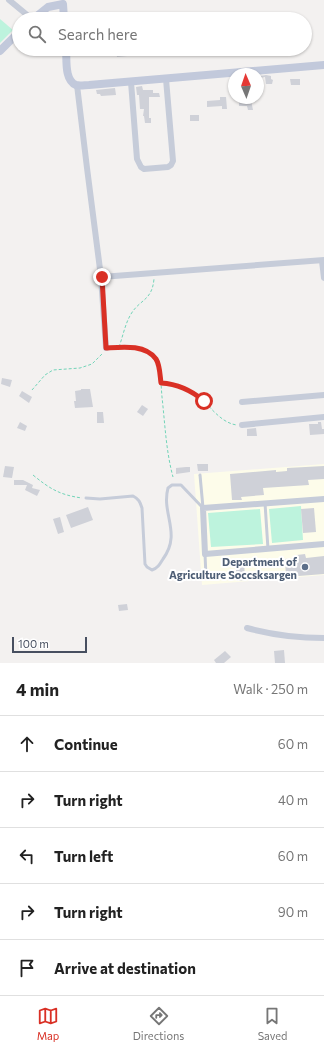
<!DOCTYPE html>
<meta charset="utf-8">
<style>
:root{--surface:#fff;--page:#f6f6f6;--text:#222;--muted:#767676;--line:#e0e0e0;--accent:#d93025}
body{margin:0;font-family:Commissioner,sans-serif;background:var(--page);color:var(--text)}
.compass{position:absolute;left:228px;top:68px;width:36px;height:36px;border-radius:50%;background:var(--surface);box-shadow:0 1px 3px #0004;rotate:358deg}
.scale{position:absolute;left:12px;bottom:10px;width:75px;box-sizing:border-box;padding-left:4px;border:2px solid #474f60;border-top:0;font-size:11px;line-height:14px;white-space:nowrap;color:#474f60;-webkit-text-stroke:3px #fff;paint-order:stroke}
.stop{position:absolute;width:12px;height:12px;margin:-9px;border:3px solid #d93025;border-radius:50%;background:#fff}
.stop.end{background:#d93025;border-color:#fff;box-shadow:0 1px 4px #0008}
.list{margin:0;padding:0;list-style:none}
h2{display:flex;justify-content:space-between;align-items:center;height:52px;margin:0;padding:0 16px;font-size:17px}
h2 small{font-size:13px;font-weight:400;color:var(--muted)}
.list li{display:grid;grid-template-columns:26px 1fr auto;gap:12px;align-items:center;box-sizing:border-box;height:56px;padding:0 16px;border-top:1px solid var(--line)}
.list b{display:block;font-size:15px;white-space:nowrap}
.list em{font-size:13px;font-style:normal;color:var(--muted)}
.icon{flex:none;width:22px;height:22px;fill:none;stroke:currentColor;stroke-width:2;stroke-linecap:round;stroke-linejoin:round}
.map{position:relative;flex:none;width:324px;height:663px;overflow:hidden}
.search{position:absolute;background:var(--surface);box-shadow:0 1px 3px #0004;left:12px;right:12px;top:12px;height:44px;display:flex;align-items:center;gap:10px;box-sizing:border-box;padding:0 14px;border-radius:22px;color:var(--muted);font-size:15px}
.sheet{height:332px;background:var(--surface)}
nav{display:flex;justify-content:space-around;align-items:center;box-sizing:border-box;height:56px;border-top:1px solid var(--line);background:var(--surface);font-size:11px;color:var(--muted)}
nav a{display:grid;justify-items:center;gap:2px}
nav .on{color:var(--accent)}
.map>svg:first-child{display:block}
.commercial{fill:#fdfcea}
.green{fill:#bdf3dd}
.building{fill:#cfd1d8}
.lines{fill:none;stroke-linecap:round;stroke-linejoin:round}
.path{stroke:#72d4b8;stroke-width:1;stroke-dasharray:3 2;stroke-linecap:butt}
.lane{stroke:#c6ccd9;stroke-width:3}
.street{stroke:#c6ccd9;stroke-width:6}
.secondary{stroke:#c2c9db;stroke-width:8}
.route{stroke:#d93025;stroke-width:5}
.service-dot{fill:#5c6f8a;stroke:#fff;stroke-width:1.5}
.labels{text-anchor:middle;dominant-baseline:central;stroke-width:4;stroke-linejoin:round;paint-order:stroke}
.service-label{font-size:11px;font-weight:bold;fill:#4e5e75;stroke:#fff;text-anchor:end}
</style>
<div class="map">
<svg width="324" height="663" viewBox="0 0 324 663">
<rect width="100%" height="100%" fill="#f3f1f0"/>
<polygon class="commercial" points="324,464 324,575 202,585 194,474"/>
<g class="green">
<polygon points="0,19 13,30 0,43"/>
<polygon points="301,506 303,540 272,543 269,509"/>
<polygon points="260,509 263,544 211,547 208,513"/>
</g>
<g class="building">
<polygon points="116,49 127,49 127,56 117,57"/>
<polygon points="266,75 271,76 271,79 273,80 272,84 266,84 265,77 260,78 260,76"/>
<polygon points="290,79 300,79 300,85 291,85"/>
<polygon points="142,86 143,90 153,90 153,93 159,93 160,97 149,97 149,118 151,118 151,123 145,123 144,116 143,116 144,109 140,109 139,95 137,95 136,87"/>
<polygon points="115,88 116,95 101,96 100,94 97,94 96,90"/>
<polygon points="220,97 226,97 227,109 222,109 222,106 207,107 207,101 220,100"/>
<polygon points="239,100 251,100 253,110 248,110 247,106 239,106"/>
<rect x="190" y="115" width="9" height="6"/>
<polygon points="2,378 12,380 10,387 1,384"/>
<polygon points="81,389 90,389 93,407 75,408 74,401 76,401 75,391 81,390"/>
<polygon points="22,391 32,397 29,403 19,396"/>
<polygon points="142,405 148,409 143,416 137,412"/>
<polygon points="97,412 103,412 104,423 97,423"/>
<polygon points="20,422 27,426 25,431 17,428"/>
<polygon points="318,422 321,422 322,429 324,429 324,434 310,435 309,424 318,424"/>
<polygon points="256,428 257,436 247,436 247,429"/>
<polygon points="197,464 208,464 208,471 198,471"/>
<polygon points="5,466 14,467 12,478 3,477"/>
<polygon points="324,466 324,479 308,480 309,485 263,488 264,495 241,497 242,500 232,500 230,474 276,470 276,472 287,471 287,468"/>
<polygon points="186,467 190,467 190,472 176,474 176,468"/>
<polygon points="14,480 23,480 33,485 32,488 40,490 37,496 25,490 27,485 14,485"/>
<polygon points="88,507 93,520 71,528 66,515"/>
<polygon points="314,508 316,532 303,533 301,509"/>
<polygon points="60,517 64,532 58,534 53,519"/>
<polygon points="305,554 306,558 324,556 324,574 286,577 285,559 298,558 297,555"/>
<polygon points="235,559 244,559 245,580 237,581"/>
<polygon points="127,604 128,610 119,611 118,605"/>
<polygon points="284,650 285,663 275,663 274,651"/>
<polygon points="225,651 231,657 224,663 216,663 214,660"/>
</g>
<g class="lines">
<g class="path">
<path d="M119,347c4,-11 6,-23 12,-33 9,-15 21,-13 23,-35"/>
<path d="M111,348c13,-1 29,-3 39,6 3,2 6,5 7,9 4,10 4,23 5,34 3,27 4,54 11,80"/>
<path d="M161,383c12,1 24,3 33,10 14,9 25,30 43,32"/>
<polyline points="32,390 45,375 53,370 80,368 92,364 103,353"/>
<path d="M33,475c17,14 27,20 49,23"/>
</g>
<g class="lane">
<polyline points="200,475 203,508"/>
<path d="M86,498l14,1 33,-3c6,3 7,6 9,12l3,56 2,3 5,3c6,-2 8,-6 11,-11 19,-26 -2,-45 5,-71l4,-3h9l22,23"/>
<polyline points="265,503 268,549"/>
<polyline points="205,554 206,577"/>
</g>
<g class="street">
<polyline points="9,0 32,19"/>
<polyline points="131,82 137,159 141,167 144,169 168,167 171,165 173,161 166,79"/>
<polyline points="77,85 87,168 101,277 106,348"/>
<polyline points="322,261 324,278"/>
<polyline points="101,277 324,260"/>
<polyline points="242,402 324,395"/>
<polyline points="242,425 324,417"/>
<polyline points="324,499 203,508 205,554 324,544"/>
<path d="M247,628c26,7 50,10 77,10"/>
</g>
<g class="secondary">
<polyline points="33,19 48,7 63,4 64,19"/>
<path d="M66,49c1,10 -2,31 10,36 4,1 9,0 13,0l235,-20"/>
<polyline points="0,51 19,32"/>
</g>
</g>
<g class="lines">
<path class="route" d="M102,277l4,71c16,-1 39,-4 50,11 4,6 4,17 5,24 17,1 30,7 43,18"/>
</g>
<circle class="service-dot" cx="305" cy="567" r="4"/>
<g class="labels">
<g class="service-label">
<text x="297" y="561">Department of<tspan x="297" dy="13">Agriculture Soccsksargen</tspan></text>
</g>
</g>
</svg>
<svg class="compass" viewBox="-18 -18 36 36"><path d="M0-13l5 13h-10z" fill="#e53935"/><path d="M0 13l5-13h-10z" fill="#767676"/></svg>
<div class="scale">100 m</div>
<div class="stop" style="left:204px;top:401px"></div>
<div class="stop end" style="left:102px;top:277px"></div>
<div class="search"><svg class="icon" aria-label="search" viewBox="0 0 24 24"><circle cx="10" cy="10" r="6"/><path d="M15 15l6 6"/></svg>Search here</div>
</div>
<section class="sheet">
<h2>4 min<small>Walk · 250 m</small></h2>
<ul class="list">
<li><svg class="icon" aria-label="ahead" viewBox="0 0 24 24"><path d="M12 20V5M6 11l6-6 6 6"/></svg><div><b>Continue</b></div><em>60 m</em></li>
<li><svg class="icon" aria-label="right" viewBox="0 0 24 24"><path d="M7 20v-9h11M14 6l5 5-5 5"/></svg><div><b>Turn right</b></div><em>40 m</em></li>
<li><svg class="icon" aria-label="left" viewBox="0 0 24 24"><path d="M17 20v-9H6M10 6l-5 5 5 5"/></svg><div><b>Turn left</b></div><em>60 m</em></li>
<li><svg class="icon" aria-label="right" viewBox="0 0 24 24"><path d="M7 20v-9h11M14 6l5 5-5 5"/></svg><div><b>Turn right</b></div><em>90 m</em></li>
<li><svg class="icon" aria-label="arrive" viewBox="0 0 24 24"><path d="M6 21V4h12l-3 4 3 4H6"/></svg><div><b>Arrive at destination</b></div></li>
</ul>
</section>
<nav>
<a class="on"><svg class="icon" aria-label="map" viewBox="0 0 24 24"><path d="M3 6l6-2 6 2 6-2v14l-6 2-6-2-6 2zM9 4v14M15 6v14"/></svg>Map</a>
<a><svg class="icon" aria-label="directions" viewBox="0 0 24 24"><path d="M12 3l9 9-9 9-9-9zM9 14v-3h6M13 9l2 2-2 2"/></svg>Directions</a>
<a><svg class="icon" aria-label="saved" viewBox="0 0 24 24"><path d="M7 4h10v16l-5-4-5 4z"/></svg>Saved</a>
</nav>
